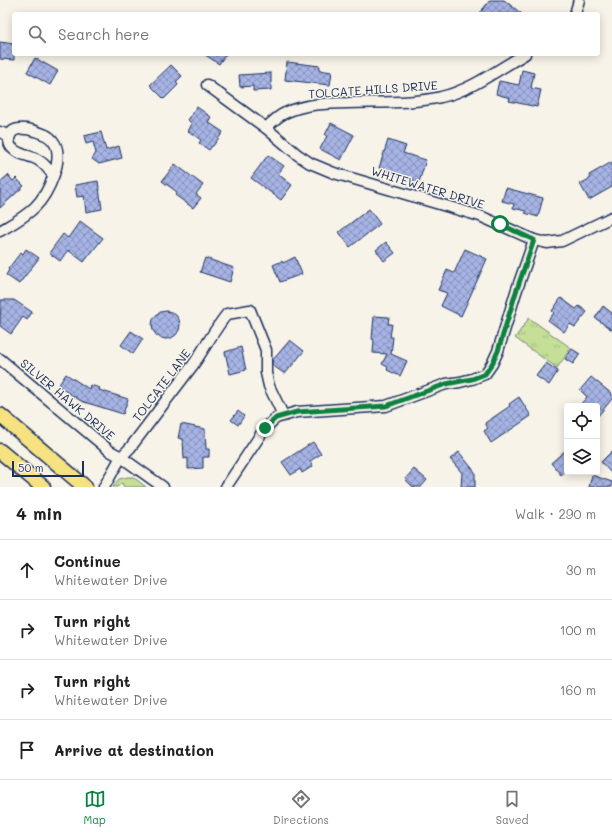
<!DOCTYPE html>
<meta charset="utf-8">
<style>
:root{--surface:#fff;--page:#f6f6f6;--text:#202124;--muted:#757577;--line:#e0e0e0;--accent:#0b8043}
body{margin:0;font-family:Mali,sans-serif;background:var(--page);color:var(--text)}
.controls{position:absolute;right:12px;bottom:12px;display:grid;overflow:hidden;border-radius:4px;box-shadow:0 2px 10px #0003}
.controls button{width:36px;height:36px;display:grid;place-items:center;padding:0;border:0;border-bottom:1px solid var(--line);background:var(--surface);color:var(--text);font:20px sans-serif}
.scale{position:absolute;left:12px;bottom:10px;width:72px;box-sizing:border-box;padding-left:4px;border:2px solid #1b2f5e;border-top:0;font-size:11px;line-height:14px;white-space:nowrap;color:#1b2f5e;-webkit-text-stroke:3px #f7f3e8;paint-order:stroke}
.stop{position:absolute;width:12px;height:12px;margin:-9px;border:3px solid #0b8043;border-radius:50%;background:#fff}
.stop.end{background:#0b8043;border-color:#fff;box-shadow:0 1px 4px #0008}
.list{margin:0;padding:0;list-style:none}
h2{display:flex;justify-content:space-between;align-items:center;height:52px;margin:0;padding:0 16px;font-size:17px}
h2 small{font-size:13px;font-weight:400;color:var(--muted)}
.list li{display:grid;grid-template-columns:26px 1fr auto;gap:12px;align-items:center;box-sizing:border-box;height:60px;padding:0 16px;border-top:1px solid var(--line)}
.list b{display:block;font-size:15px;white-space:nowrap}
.list p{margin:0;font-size:13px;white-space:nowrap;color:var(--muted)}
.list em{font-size:13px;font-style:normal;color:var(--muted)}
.icon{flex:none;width:22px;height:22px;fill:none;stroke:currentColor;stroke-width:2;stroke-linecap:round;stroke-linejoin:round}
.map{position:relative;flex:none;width:612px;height:487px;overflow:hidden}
.search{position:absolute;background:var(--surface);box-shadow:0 2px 10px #0003;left:12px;right:12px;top:12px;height:44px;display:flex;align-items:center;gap:10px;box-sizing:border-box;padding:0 14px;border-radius:4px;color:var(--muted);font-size:15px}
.sheet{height:292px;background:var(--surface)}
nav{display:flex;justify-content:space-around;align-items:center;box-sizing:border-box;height:56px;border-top:1px solid var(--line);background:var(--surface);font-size:11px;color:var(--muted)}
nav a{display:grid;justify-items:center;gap:2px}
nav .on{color:var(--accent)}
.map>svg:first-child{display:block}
.grass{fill:#c5df96;stroke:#70877a}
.park{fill:url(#park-tufts);stroke:#70877a}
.building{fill:url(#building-cross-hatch);stroke:#1b2f5e}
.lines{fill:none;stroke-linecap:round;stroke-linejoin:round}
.minor-casing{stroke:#1b2f5e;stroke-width:13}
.highway-casing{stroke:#1b2f5e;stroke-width:17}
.minor{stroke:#f7f3e8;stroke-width:10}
.highway{stroke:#f7e281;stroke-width:14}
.route{stroke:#0b8043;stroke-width:5}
.labels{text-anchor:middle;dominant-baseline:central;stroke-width:3;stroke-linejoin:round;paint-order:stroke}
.street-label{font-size:12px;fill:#1b2f5e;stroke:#f7f3e8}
</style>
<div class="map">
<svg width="612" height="487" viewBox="0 0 612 487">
<defs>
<pattern id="park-tufts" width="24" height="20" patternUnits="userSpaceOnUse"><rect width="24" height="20" fill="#c5df96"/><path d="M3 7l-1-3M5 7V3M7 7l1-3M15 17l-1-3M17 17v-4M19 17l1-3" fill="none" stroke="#a9c084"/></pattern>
<pattern id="building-cross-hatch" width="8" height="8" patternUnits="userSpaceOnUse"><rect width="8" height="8" fill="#a6b3e3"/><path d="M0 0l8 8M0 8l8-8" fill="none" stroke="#8692bb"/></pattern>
</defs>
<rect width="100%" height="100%" fill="#f7f3e8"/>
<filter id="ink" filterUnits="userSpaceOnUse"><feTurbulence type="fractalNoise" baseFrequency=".025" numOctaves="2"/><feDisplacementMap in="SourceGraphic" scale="8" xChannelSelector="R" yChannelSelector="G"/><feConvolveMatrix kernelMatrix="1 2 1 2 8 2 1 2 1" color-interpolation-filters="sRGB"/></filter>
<g filter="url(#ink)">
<polygon class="grass" points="128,477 133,477 146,487 124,487 122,483 117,487 113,487 119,479"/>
<polygon class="park" points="529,318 571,348 557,368 515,338"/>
<g class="building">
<polygon points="490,0 504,0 522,14 479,14"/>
<polygon points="0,42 14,44 14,60 0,59"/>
<polygon points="204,54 226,54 219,64"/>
<polygon points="35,58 58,71 50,85 27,72"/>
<polygon points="287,62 320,66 319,70 332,72 330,85 285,80"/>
<polygon points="171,65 182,76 176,82 178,85 164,99 150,85"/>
<polygon points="522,70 534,73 531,88 541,90 537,107 509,101 510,98 496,94 499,81 519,85"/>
<polygon points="271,73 271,90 253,91 253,86 240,87 239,75"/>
<polygon points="197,107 211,117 208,122 223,132 213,146 212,146 209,150 199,143 201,140 188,131 192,124 188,120"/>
<polygon points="331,123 354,135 341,160 320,149 327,136 325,135"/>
<polygon points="101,132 106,150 119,146 122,158 99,164 92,159 96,153 93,142 86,144 84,136"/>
<polygon points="388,140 406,146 403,153 426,160 419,182 379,168"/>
<polygon points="268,155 284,166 278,174 292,185 281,200 251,178"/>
<polygon points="612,162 612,187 589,200 580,184 591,178 589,175"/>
<polygon points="175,164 203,185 196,194 201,198 193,208 175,195 177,192 162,181"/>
<polygon points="8,175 13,181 16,178 24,186 0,208 0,182"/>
<polygon points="98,181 102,209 86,212 84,196 77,197 75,185"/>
<polygon points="506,188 543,198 538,217 525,213 526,211 513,208 514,204 502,201"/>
<polygon points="369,209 380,224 350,247 339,232"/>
<polygon points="80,221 103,238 84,262 68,250 60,261 49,253 63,234 68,238"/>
<polygon points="386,242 395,253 384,261 376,250"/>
<polygon points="26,249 39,258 19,284 6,275 9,270 8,269 21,252 23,254"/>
<polygon points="465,249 487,259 461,316 441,306 447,293 438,290 447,270 454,273"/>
<polygon points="295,257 302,274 280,282 273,265 282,261 283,263"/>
<polygon points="205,258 234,268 230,282 200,272"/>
<polygon points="561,298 576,309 579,306 587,312 575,327 570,324 564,332 548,320 554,313 552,311"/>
<polygon points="1,300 14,300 32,312 27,320 23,317 11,334 0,326"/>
<polygon points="603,306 612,313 612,330 595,318"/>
<circle cx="166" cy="325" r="14"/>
<polygon points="374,316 389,317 388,324 392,324 390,337 393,337 391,354 407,361 400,376 387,370 388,367 382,364 387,354 373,353 374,340 372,339"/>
<polygon points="131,331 143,339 133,354 121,345"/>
<polygon points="290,340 304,351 285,374 272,365 272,361"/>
<polygon points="241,347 246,370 230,374 225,352"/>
<polygon points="572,349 580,354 573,364 565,359"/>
<polygon points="546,363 558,371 549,385 536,376"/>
<polygon points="66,374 89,389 90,385 100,388 99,390 128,399 123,414 81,401 58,386"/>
<polygon points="591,377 612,394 612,399 597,417 597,406 579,406 587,397 580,390"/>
<polygon points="519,397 531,416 491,443 484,431 488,428 485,423 510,406 509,404"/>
<polygon points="238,411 244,416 238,425 231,420"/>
<polygon points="181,424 205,429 206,449 209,449 209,457 203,457 203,468 188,469 188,458 184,459 183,439 178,438"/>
<polygon points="313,442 321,454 310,461 313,466 302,473 300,469 291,475 282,462"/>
<polygon points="567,449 567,470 561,475 551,463"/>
<polygon points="612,451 612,474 601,462"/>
<polygon points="459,452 475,472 475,487 461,487 462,473 450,459"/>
<polygon points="414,469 427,480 421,487 413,487 405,479"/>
<polygon points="592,475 612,482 612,487 589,487"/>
</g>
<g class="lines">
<defs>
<g id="minor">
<polyline points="575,14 579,0"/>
<polyline points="207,85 266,128 298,155 310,163 334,173 480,216 534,240 547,243 562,241 612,217"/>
<path d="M266,128c6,-6 12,-12 19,-15 19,-9 42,-10 63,-10 30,-1 64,1 93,-6 29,-6 58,-28 84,-43"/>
<polyline points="0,132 10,136"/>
<path d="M0,231c12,-7 25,-14 35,-24 13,-13 31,-50 18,-66 -4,-6 -12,-8 -18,-10 -10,-3 -27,-5 -26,10 1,13 21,14 29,19 6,3 11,10 15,15"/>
<polyline points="0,359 110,451 121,457 163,487"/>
<path d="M104,487l17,-30 9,-9c21,-28 42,-55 63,-83 12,-17 21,-35 34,-51l23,-4 16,40v23l3,13 14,29"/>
<polyline points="226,487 265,428 276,418 297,412 386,406 446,384 460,382 472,379 485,374 492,364 498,351 516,292 534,240"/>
</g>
<g id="highway">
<polyline points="0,415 85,487"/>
<polyline points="0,451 43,487"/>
</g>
</defs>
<use href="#minor" class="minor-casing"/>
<use href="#highway" class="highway-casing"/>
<use href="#minor" class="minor"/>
<use href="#highway" class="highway"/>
</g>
</g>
<g class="lines" filter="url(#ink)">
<polyline class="route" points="265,428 276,418 297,412 386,406 446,384 472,379 485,374 492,364 498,351 516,292 534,240 500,224"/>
</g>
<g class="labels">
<g class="street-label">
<text transform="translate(373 89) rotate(-4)">TOLCATE HILLS DRIVE</text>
<text transform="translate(428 187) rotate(17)">WHITEWATER DRIVE</text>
<text transform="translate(161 385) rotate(-53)">TOLCATE LANE</text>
<text transform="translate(68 399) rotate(40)">SILVER HAWK DRIVE</text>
</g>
</g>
</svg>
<div class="controls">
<button><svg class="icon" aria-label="locate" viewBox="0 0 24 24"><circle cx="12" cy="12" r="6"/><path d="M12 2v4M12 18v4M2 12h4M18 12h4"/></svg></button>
<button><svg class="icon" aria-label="layers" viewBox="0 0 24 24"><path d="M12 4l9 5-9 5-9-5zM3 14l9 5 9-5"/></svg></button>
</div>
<div class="scale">50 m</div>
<div class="stop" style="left:500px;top:224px"></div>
<div class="stop end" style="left:265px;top:428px"></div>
<div class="search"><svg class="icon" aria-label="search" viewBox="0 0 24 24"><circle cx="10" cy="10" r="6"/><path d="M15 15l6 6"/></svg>Search here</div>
</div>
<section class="sheet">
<h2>4 min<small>Walk · 290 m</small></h2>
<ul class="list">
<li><svg class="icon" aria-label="ahead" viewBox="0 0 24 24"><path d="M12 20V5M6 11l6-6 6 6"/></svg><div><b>Continue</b><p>Whitewater Drive</p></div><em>30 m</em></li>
<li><svg class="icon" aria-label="right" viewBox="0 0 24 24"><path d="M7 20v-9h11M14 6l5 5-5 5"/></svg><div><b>Turn right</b><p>Whitewater Drive</p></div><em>100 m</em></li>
<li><svg class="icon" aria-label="right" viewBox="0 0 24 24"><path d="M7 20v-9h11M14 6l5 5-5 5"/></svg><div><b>Turn right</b><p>Whitewater Drive</p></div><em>160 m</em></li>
<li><svg class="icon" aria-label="arrive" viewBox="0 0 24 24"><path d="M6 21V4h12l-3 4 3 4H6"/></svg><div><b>Arrive at destination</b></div></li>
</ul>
</section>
<nav>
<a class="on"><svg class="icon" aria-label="map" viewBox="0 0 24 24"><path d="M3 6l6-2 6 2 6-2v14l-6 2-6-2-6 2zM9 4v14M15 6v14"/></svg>Map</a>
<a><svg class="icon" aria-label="directions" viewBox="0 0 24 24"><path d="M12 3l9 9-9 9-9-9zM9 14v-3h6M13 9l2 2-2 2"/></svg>Directions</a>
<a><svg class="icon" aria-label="saved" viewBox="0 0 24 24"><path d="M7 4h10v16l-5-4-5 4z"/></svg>Saved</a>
</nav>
